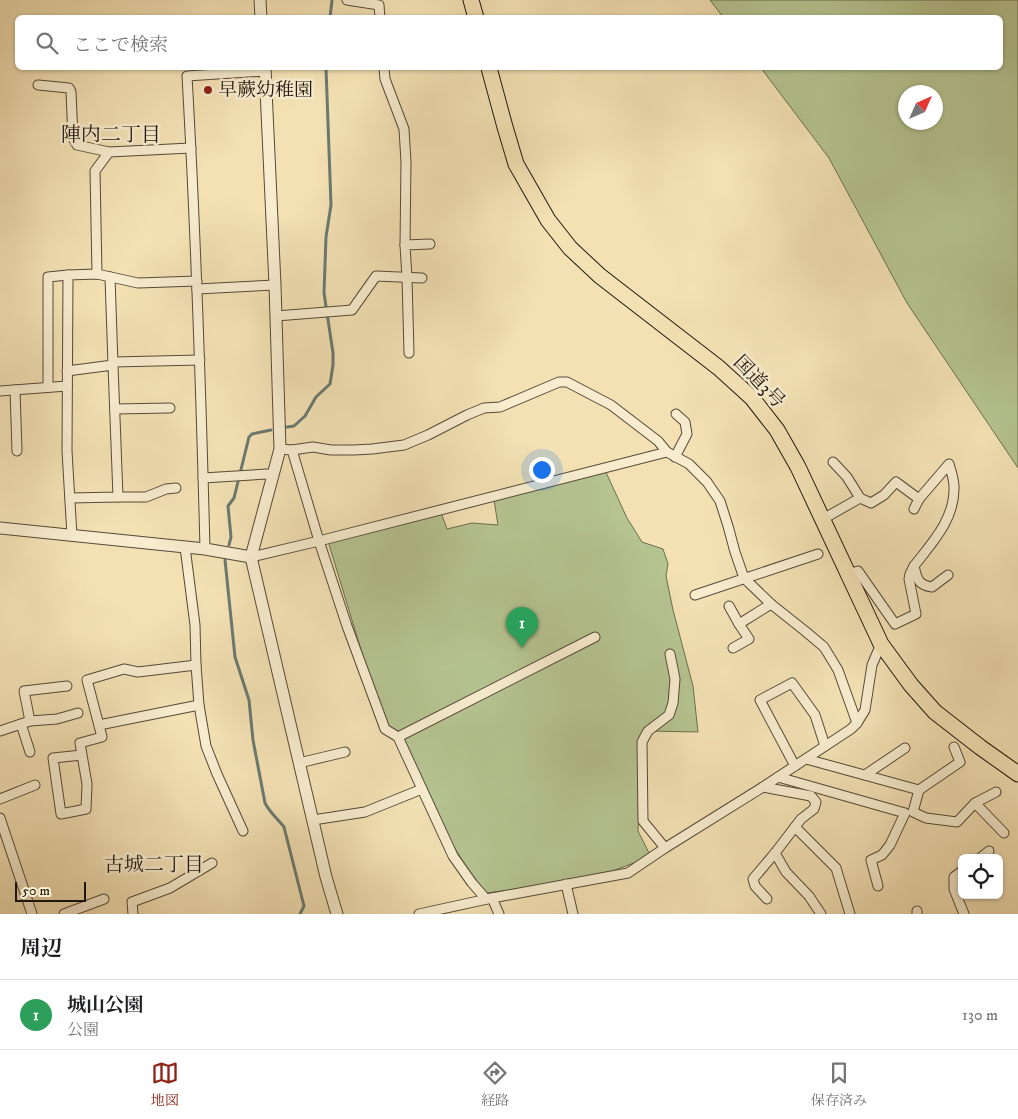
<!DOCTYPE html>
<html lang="ja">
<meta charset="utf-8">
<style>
:root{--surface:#fff;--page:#f6f6f6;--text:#202124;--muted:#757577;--line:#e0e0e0;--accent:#8f2418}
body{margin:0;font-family:"IM FELL DW Pica","Noto Serif JP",serif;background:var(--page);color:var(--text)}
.controls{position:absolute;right:15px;bottom:15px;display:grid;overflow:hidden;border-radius:8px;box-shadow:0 1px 4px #0004}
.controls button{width:45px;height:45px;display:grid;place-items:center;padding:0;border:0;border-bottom:1px solid var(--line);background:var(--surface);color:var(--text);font:25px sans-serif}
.compass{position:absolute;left:898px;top:85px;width:45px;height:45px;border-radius:50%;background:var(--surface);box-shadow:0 1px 4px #0004;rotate:45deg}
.scale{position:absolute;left:15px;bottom:12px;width:71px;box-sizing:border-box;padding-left:5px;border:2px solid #1f170e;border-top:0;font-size:14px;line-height:18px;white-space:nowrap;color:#1f170e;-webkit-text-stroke:4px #f7ecce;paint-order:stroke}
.you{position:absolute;left:541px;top:469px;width:18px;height:18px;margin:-12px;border:4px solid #fff;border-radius:50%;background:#1a73e8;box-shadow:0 0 0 8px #1a73e833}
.badge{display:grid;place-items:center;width:32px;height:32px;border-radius:50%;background:var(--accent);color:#fff;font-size:16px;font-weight:700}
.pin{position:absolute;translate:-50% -41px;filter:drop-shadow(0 1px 2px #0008)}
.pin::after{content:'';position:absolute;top:26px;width:18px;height:15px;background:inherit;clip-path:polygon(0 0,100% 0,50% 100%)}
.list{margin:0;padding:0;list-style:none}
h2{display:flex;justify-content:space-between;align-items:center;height:65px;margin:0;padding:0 20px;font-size:21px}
h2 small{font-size:16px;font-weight:400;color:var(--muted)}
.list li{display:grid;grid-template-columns:32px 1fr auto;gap:15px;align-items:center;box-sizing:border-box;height:70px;padding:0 20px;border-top:1px solid var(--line)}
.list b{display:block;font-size:19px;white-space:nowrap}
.list p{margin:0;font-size:16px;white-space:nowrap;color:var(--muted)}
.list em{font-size:16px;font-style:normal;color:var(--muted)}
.icon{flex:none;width:28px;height:28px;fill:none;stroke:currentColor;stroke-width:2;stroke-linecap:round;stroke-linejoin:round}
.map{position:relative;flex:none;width:1018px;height:914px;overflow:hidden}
.search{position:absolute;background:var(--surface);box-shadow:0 1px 4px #0004;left:15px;right:15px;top:15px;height:55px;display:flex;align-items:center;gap:12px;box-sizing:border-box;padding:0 18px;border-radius:8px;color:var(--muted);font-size:19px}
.sheet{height:135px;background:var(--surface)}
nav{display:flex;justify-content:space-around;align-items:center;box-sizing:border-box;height:70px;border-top:1px solid var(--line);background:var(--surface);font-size:14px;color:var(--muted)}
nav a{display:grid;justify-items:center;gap:2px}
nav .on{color:var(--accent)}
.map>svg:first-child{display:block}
.green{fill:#b5c491;stroke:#6a6e50;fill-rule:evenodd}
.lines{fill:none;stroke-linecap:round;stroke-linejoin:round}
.stream{stroke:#6a7a71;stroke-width:3}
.minor-casing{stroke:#544a38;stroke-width:11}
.tertiary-casing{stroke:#544a38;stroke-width:13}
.trunk-casing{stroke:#1f170e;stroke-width:17}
.minor{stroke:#f7ecce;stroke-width:9}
.tertiary{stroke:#f7ecce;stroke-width:11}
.trunk{stroke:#f3e1b4;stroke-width:15}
.poi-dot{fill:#8f2418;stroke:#f7ecce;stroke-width:2}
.labels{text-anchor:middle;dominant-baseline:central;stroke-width:5;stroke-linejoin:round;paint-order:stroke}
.poi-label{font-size:19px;fill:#1f170e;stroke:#f7ecce;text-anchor:start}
.street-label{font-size:19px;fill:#1f170e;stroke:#f7ecce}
.neighbourhood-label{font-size:20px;fill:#1f170e;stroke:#f7ecce}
</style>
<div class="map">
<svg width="1018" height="914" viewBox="0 0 1018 914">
<rect width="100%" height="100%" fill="#f3e1b4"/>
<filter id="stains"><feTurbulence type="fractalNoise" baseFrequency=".004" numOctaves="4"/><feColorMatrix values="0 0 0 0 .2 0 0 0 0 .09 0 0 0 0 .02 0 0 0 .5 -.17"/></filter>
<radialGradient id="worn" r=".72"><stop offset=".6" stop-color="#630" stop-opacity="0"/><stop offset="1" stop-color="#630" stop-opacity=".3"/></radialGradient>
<g class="green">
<path d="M710,0h308v468l-111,-165 -78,-145 -68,-90h239v-50l-277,-1zM906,92h30v30h-30z"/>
<path d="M604,468l23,50 15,24 21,7 5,15 -2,12 7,34 20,76 5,46 -50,-1 -6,11 -4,89 11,22 -10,8 -50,19 -103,13c-38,-46 -61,-103 -88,-156l-13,-8 -57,-188 112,-31 7,19 25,-6 26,2 -4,-25z"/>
</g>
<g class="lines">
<g class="stream">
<polyline points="330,18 332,0"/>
<polyline points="287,427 294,426 305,416 316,397 330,384 333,365 333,353 324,293 326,237 331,205 326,68"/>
<polyline points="229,545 231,537 228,506 234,498 249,437 252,434 271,430"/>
<path d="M225,560l10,97 14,43 4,40 12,63c5,10 13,16 19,24l20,79 -4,8"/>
</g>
<defs>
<g id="minor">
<polyline points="347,0 379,5 380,18"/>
<polyline points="384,68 385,79 404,129 406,162 405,245"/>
<polyline points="38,85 69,88 71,92 73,138 77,145 109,152"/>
<polyline points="97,274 95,171 109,152 191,148"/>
<polyline points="110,277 113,365"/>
<polyline points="197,289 275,285"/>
<polyline points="276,316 352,310 376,276 422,278"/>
<polyline points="409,353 407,278 405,245 430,244"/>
<polyline points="113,362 200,360"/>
<polyline points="67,371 113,365 118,497 70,498"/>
<polyline points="48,387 48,277 68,275"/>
<polyline points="15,390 17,451"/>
<polyline points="0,391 67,386"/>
<polyline points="115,409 170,408"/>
<polyline points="280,449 292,450 313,447 331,450 354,450 372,449 404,445 428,435 467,415 484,408 500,407 559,382 567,382 611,405 658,441 667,452 689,464 707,482 720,501 728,526 735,552 744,578 771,604 805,631 824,647 838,670 857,723"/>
<polyline points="292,450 319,541 347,626 385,729 398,737 453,856 472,883 486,899"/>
<polyline points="675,457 687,434 685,422 676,414"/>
<polyline points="833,462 847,477 860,498"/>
<polyline points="203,478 267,474 273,475"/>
<polyline points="118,497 146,497 166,489 176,488"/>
<path d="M919,499l30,-35c2,7 5,15 5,23 1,32 -22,56 -40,79 3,13 4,19 18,21l16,-12"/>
<polyline points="823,519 860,498 871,503 884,495 896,482 919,499 914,509"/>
<polyline points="72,536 67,451 68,275 97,274 138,283 197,281"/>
<polyline points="185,547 195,625 196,665 199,705 206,746 217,774 243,831"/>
<path d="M205,549c-4,-157 -9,-315 -18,-473l78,-5"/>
<polyline points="251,557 319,541 667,452"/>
<polyline points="849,574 858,571 895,624 916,614 909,579 910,574 914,566"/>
<polyline points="695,595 818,554"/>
<polyline points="729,606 739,624"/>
<polyline points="733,648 749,639 739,624 771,604"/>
<polyline points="30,721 24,691 67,686"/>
<polyline points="21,724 30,752"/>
<polyline points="99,725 199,705"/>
<polyline points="0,731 30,721 57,719 78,713"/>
<polyline points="398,737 595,637"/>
<polyline points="82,755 53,758 61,814 86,809 87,784 80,743 102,737 87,680 124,669 138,672 196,665"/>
<polyline points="806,759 919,790 960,762 954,747"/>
<polyline points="299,763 345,752"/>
<polyline points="795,766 760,700 792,683 815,715 825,746"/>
<polyline points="865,775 905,748"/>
<polyline points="778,777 905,813 890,845 882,855 871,860 878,886"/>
<polyline points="763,787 811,796 816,802 814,809 801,819 775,853 786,872 809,896 821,914"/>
<polyline points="919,790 913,812 926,818 957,822 975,803 1004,833"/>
<polyline points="0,799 35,785"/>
<polyline points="975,803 996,792"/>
<polyline points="0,818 32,914"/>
<polyline points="313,820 365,812 422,789"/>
<polyline points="795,827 836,868 850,914"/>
<polyline points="665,848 643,821 642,742 648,731 669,715 673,703 675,679 670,654"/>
<polyline points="980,858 989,851"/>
<polyline points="962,871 954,877 954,889 964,914"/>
<polyline points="566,884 573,914"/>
<polyline points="492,898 499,914"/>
<polyline points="767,899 755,886 753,879 775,853"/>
<polyline points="917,911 917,914"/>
<polyline points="64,914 104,899"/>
<polyline points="133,914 132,902 170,888 212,863"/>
<polyline points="419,914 492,898 628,873 665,848 763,787 851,729 857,723 865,710 872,665 881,644"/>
</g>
<g id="tertiary">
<polyline points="260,0 261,18"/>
<polyline points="265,68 275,285 280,449 251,557 326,877 337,914"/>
<polyline points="0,528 205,549 251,557"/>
</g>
<g id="trunk">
<polyline points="471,0 476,18"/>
<polyline points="489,68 505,127 516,164 548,220 570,248 600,276 719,368 752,398 777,430 798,467 881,644 911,685 935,712 980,747 1018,774"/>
</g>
</defs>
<use href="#minor" class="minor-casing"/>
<use href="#tertiary" class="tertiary-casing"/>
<use href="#trunk" class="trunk-casing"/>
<use href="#minor" class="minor"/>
<use href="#tertiary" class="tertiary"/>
<use href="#trunk" class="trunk"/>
</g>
<circle class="poi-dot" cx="208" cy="90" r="5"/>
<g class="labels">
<g class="poi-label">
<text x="218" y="90">早蕨幼稚園</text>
</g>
<g class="street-label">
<text transform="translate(759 382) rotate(46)">国道3号</text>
</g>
<g class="neighbourhood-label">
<text x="111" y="135">陣内二丁目</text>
<text x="154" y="865">古城二丁目</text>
</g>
</g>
<rect width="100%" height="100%" filter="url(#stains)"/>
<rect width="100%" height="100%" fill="url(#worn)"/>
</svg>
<div class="controls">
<button><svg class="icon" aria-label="locate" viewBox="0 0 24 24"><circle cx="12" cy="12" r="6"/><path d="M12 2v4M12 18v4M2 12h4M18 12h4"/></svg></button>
</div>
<svg class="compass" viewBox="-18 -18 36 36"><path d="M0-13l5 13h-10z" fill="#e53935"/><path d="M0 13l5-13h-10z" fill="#757577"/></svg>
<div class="scale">50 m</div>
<div class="you"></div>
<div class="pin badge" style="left:522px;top:648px;background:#2e9e5b">1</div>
<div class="search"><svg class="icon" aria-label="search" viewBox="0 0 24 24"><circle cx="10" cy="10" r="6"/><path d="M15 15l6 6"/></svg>ここで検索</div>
</div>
<section class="sheet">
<h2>周辺<small></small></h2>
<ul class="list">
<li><span class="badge" style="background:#2e9e5b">1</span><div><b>城山公園</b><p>公園</p></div><em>130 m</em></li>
</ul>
</section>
<nav>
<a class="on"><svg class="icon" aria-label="map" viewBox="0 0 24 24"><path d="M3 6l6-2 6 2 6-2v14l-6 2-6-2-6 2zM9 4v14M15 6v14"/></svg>地図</a>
<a><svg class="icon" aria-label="directions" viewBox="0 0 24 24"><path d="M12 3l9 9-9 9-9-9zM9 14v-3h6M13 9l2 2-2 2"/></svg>経路</a>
<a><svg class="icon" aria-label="saved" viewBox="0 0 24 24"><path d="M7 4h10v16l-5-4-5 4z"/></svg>保存済み</a>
</nav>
